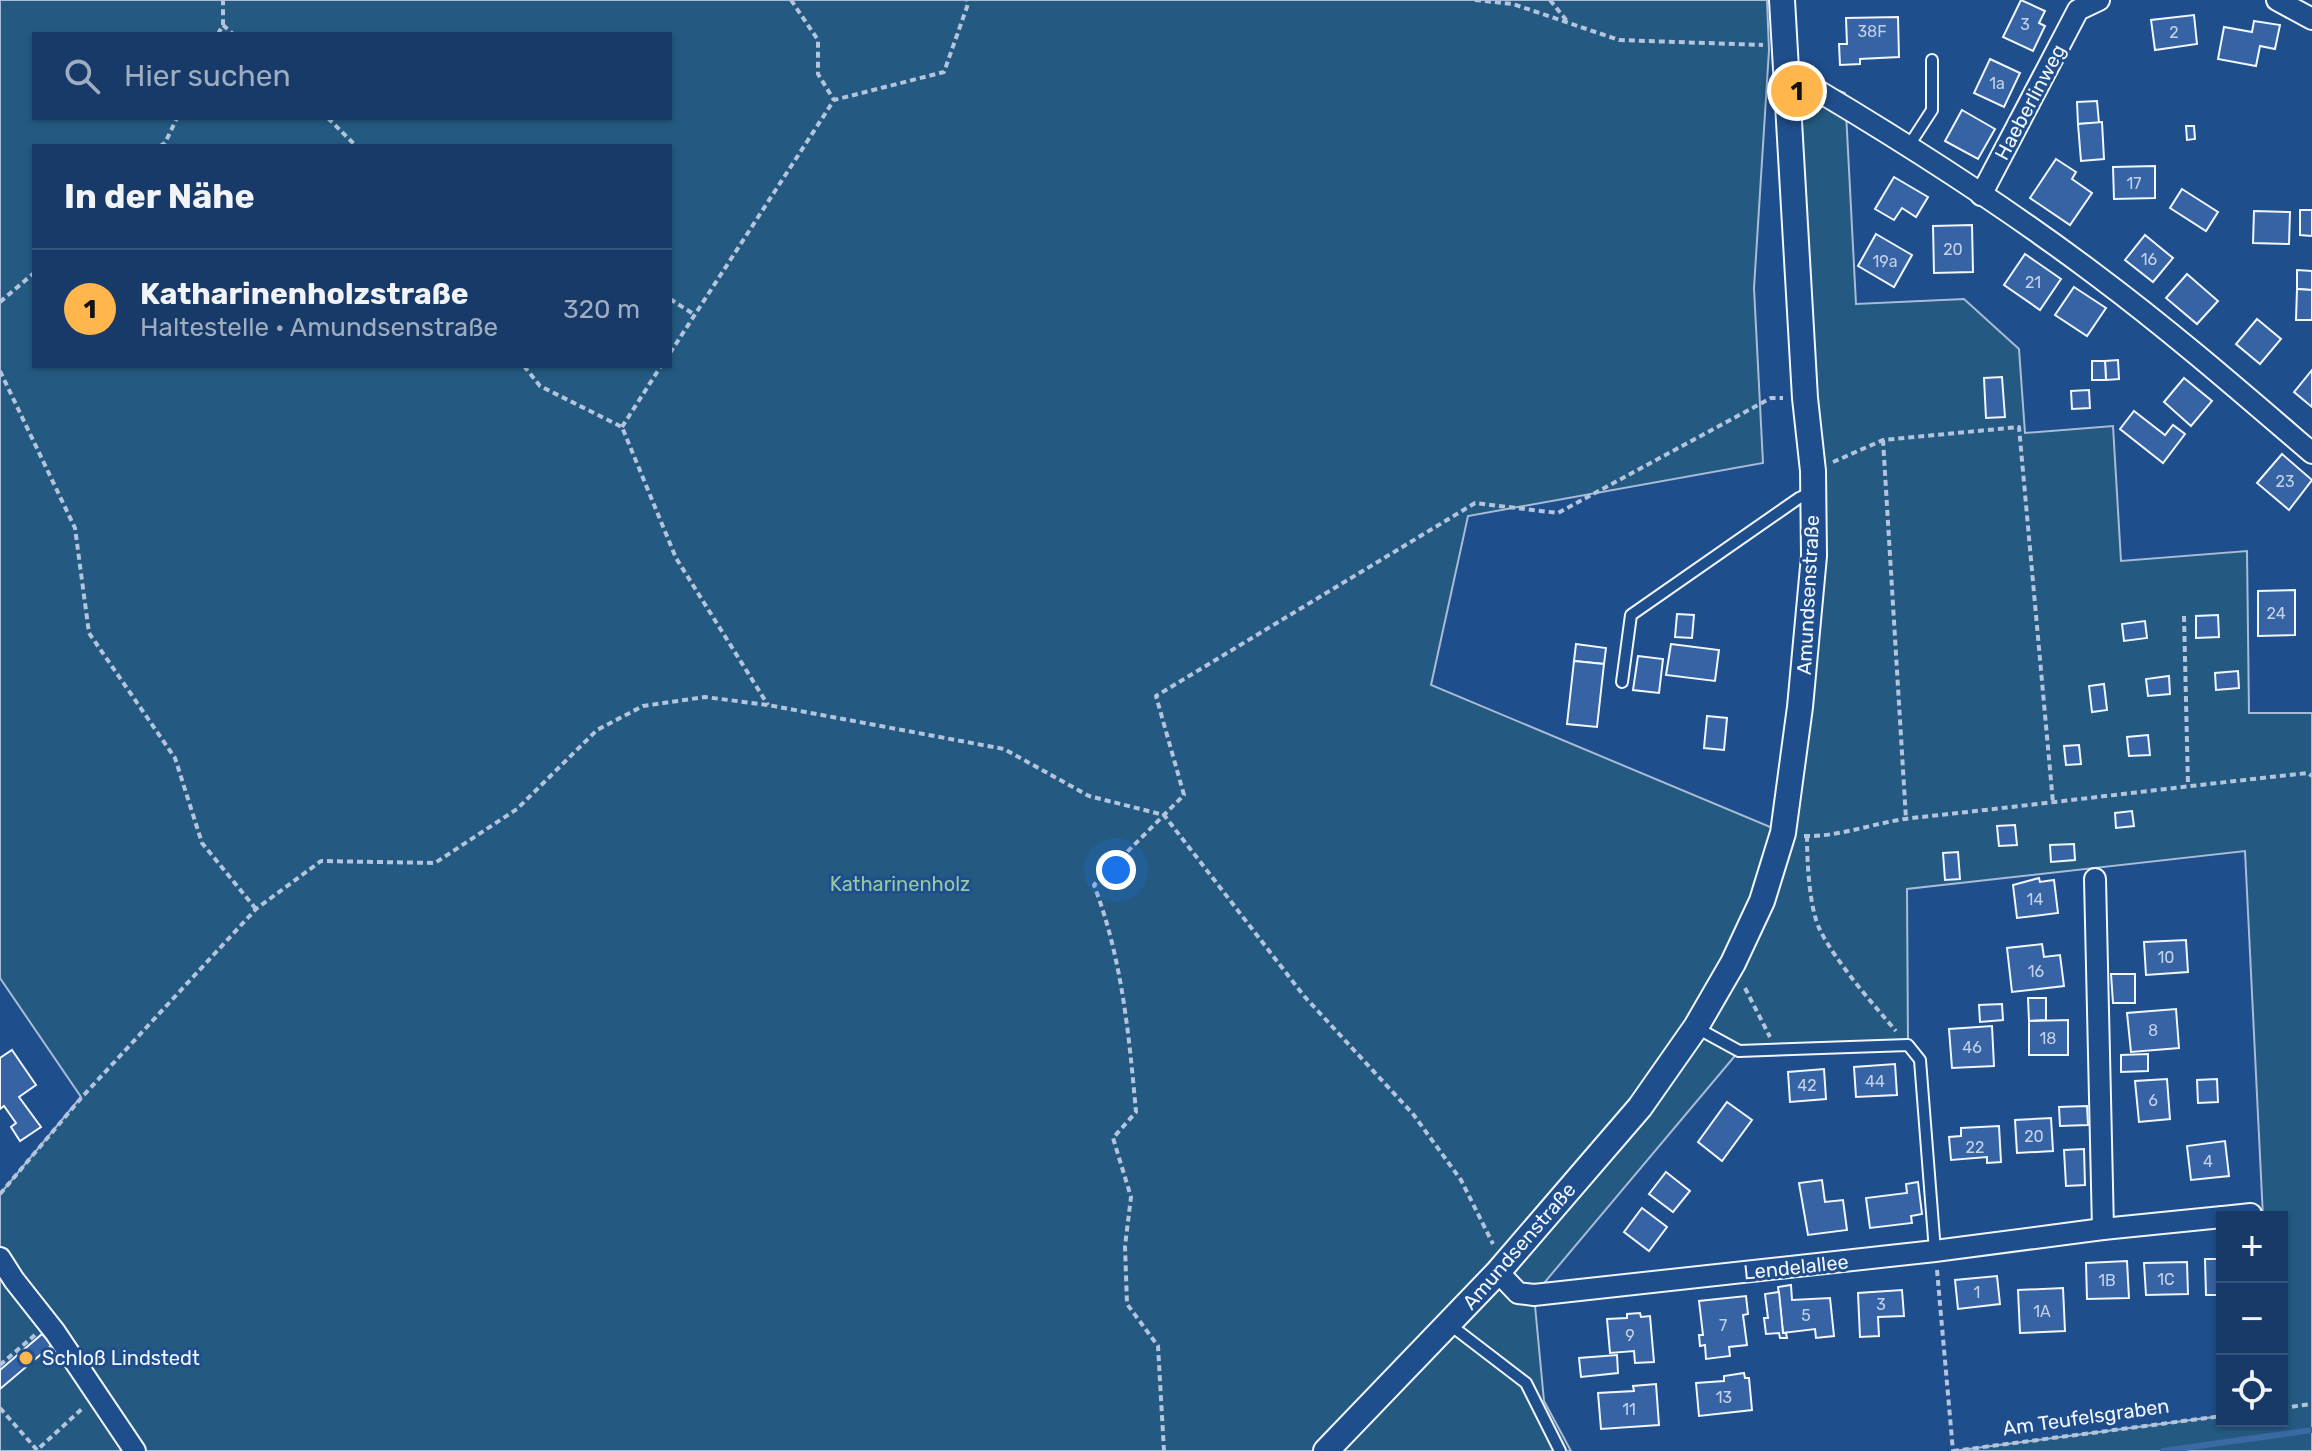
<!DOCTYPE html>
<html lang="de">
<meta charset="utf-8">
<style>
:root{--surface:#173a69;--page:#244571;--text:#f1f3f6;--muted:#9eadc0;--line:#36547d;--accent:#ffb74d}
body{margin:0;font-family:Rubik,sans-serif;background:var(--page);color:var(--text)}
.controls{position:absolute;right:24px;bottom:24px;display:grid;overflow:hidden;border-radius:0px;box-shadow:0 2px 6px #0004}
.controls button{width:72px;height:72px;display:grid;place-items:center;padding:0;border:0;border-bottom:2px solid var(--line);background:var(--surface);color:var(--text);font:40px sans-serif}
.you{position:absolute;left:1116px;top:870px;width:28px;height:28px;margin:-20px;border:6px solid #fff;border-radius:50%;background:#1a73e8;box-shadow:0 0 0 12px #1a73e833}
.badge{display:grid;place-items:center;width:52px;height:52px;border-radius:50%;background:var(--accent);color:#111;font-size:26px;font-weight:700}
.pin{position:absolute;translate:-50% -50%;border:4px solid #fff;box-shadow:0 2px 8px #0006}
.list{margin:0;padding:0;list-style:none}
h2{display:flex;justify-content:space-between;align-items:center;height:104px;margin:0;padding:0 32px;font-size:34px}
h2 small{font-size:26px;font-weight:400;color:var(--muted)}
.list li{display:grid;grid-template-columns:52px 1fr auto;gap:24px;align-items:center;box-sizing:border-box;height:120px;padding:0 32px;border-top:2px solid var(--line)}
.list b{display:block;font-size:30px;white-space:nowrap}
.list p{margin:0;font-size:26px;white-space:nowrap;color:var(--muted)}
.list em{font-size:26px;font-style:normal;color:var(--muted)}
.icon{flex:none;width:44px;height:44px;fill:none;stroke:currentColor;stroke-width:2;stroke-linecap:round;stroke-linejoin:round}
.map{position:relative;flex:none;width:2312px;height:1451px;overflow:hidden}
.search{position:absolute;background:var(--surface);box-shadow:0 2px 6px #0004;left:32px;top:32px;width:640px;height:88px;display:flex;align-items:center;gap:20px;box-sizing:border-box;padding:0 28px;border-radius:0px;color:var(--muted);font-size:30px}
.panel{position:absolute;background:var(--surface);box-shadow:0 2px 6px #0004;left:32px;top:144px;width:640px;height:224px;border-radius:0px}
.map>svg:first-child{display:block}
.green{fill:#245a82;stroke:#a8bbd7;stroke-width:2;fill-rule:evenodd}
.lines{fill:none;stroke-linecap:round;stroke-linejoin:round}
.stream{stroke:#3b69a3;stroke-width:6}
.building{fill:#3563a3;stroke:#f2f6ff;stroke-width:2}
.service-casing{stroke:#f2f6ff;stroke-width:14}
.minor-casing{stroke:#f2f6ff;stroke-width:24}
.tertiary-casing{stroke:#f2f6ff;stroke-width:28}
.path{stroke:#b3c4dc;stroke-width:4;stroke-dasharray:6 4;stroke-linecap:butt}
.service{stroke:#1f4e8c;stroke-width:10}
.minor{stroke:#1f4e8c;stroke-width:20}
.tertiary{stroke:#1f4e8c;stroke-width:24}
.poi-dot{fill:#ffb74d;stroke:#1f4e8c;stroke-width:3}
.labels{text-anchor:middle;dominant-baseline:central;stroke-width:6;stroke-linejoin:round;paint-order:stroke}
.number-label{font-size:16px;fill:#c3d1e8}
.street-label{font-size:20px;fill:#f2f6ff;stroke:#1f4e8c}
.park-label{font-size:20px;fill:#97c8a6;stroke:#1f4e8c}
.poi-label{font-size:20px;fill:#f2f6ff;stroke:#1f4e8c;text-anchor:start}
</style>
<div class="map">
<svg width="2312" height="1451" viewBox="0 0 2312 1451">
<rect width="100%" height="100%" fill="#1f4e8c"/>
<path class="green" d="M0,0h1767l2,50 -15,238 9,175 -295,53 -37,169 351,147 32,-276 -28,-484 59,21 11,211 108,-5 55,50 6,84 88,-7 8,135 126,-10 2,162h63v738h-359l269,-35v5h60v-204h-19l-18,-366 -338,38 1,156 -169,6 -205,244 10,106 27,50h-1571v-257l81,-97 -81,-119zM34,34h636v84h-636zM34,146h636v220h-636z"/>
<g class="lines">
<polyline class="stream" points="2163,1451 2312,1430"/>
</g>
<g class="building">
<polygon points="2021,0 2045,11 2039,23 2045,26 2033,51 2003,37"/>
<polygon points="2194,15 2197,44 2155,50 2151,20"/>
<polygon points="1898,17 1899,57 1860,59 1860,64 1840,65 1839,44 1847,44 1846,18"/>
<polygon points="2254,21 2280,25 2275,49 2260,46 2256,66 2218,59 2224,27 2252,32"/>
<polygon points="1990,59 2020,73 2004,107 1974,93"/>
<polygon points="2097,101 2099,123 2078,124 2077,102"/>
<polygon points="1962,110 1995,129 1978,159 1945,141"/>
<polygon points="2102,122 2104,159 2081,161 2078,124"/>
<polygon points="2186,126 2194,126 2195,139 2187,140"/>
<polygon points="2056,159 2076,172 2072,179 2092,193 2070,225 2030,198"/>
<polygon points="2155,166 2155,198 2114,199 2113,167"/>
<polygon points="1894,177 1928,197 1916,217 1902,208 1894,220 1875,209"/>
<polygon points="2182,189 2218,212 2206,231 2170,208"/>
<polygon points="2300,210 2312,210 2312,236 2300,235"/>
<polygon points="2254,211 2290,212 2289,244 2253,243"/>
<polygon points="1972,225 1973,272 1934,273 1933,226"/>
<polygon points="1876,234 1912,255 1894,287 1858,266"/>
<polygon points="2145,235 2173,258 2153,282 2125,260"/>
<polygon points="2025,254 2061,279 2040,310 2004,285"/>
<polygon points="2297,270 2312,271 2312,290 2297,289"/>
<polygon points="2187,274 2218,301 2197,324 2166,298"/>
<polygon points="2074,287 2106,308 2087,336 2055,315"/>
<polygon points="2297,289 2312,290 2312,320 2296,320"/>
<polygon points="2257,319 2281,339 2260,364 2236,344"/>
<polygon points="2118,360 2119,379 2106,380 2105,361"/>
<polygon points="2092,361 2105,361 2106,380 2092,380"/>
<polygon points="2312,370 2312,407 2294,392"/>
<polygon points="2002,377 2005,417 1986,418 1984,378"/>
<polygon points="2184,378 2212,401 2191,426 2164,402"/>
<polygon points="2089,390 2090,408 2072,409 2071,391"/>
<polygon points="2134,411 2165,435 2173,425 2185,434 2163,463 2120,429"/>
<polygon points="2282,454 2312,480 2289,510 2257,483"/>
<polygon points="2295,590 2295,635 2258,636 2258,591"/>
<polygon points="1677,614 1694,615 1692,638 1675,637"/>
<polygon points="2218,615 2219,637 2196,638 2196,616"/>
<polygon points="2145,621 2147,638 2124,641 2122,624"/>
<polygon points="1576,644 1606,648 1604,664 1574,661"/>
<polygon points="1671,644 1719,650 1715,681 1666,675"/>
<polygon points="1638,656 1663,659 1659,693 1633,690"/>
<polygon points="1574,661 1604,664 1597,727 1567,724"/>
<polygon points="2238,671 2239,688 2216,690 2215,673"/>
<polygon points="2169,676 2170,694 2148,696 2146,679"/>
<polygon points="2104,684 2107,710 2092,712 2089,686"/>
<polygon points="1707,716 1727,718 1724,750 1704,748"/>
<polygon points="2148,735 2150,755 2129,756 2127,737"/>
<polygon points="2079,745 2081,764 2066,765 2064,746"/>
<polygon points="2132,811 2134,826 2116,828 2115,813"/>
<polygon points="2015,825 2017,845 1999,846 1997,826"/>
<polygon points="2074,844 2075,860 2051,862 2050,845"/>
<polygon points="1958,852 1960,879 1945,880 1943,853"/>
<polygon points="2039,878 2040,882 2054,880 2058,913 2017,918 2013,885"/>
<polygon points="2186,940 2188,972 2146,975 2144,942"/>
<polygon points="2042,944 2044,957 2060,955 2064,986 2012,992 2007,948"/>
<polygon points="2111,974 2135,974 2135,1003 2113,1003"/>
<polygon points="2028,998 2046,998 2046,1020 2029,1021"/>
<polygon points="2002,1004 2003,1020 1980,1022 1979,1005"/>
<polygon points="2176,1009 2179,1048 2131,1052 2127,1013"/>
<polygon points="2068,1020 2068,1055 2029,1055 2029,1021"/>
<polygon points="1992,1026 1994,1066 1952,1068 1949,1029"/>
<polygon points="12,1050 36,1085 19,1097 41,1127 20,1141 11,1127 16,1123 4,1106 0,1109 0,1058"/>
<polygon points="2148,1054 2148,1071 2121,1072 2121,1055"/>
<polygon points="1895,1064 1897,1095 1856,1097 1854,1067"/>
<polygon points="1824,1069 1826,1099 1790,1102 1788,1072"/>
<polygon points="2167,1079 2170,1119 2139,1122 2135,1081"/>
<polygon points="2217,1079 2218,1102 2198,1103 2197,1080"/>
<polygon points="1727,1102 1752,1120 1722,1161 1698,1142"/>
<polygon points="2087,1106 2088,1125 2060,1126 2059,1107"/>
<polygon points="2051,1118 2053,1151 2017,1153 2015,1120"/>
<polygon points="1999,1126 2001,1162 1987,1163 1987,1157 1951,1160 1949,1137 1961,1136 1961,1128"/>
<polygon points="2225,1141 2229,1176 2191,1180 2187,1146"/>
<polygon points="2084,1149 2085,1185 2066,1186 2064,1150"/>
<polygon points="1666,1172 1690,1191 1673,1212 1649,1194"/>
<polygon points="1822,1180 1825,1202 1843,1200 1847,1230 1808,1235 1799,1183"/>
<polygon points="1918,1182 1922,1214 1911,1216 1912,1223 1870,1228 1866,1198 1907,1193 1906,1184"/>
<polygon points="1642,1208 1667,1227 1649,1251 1624,1232"/>
<polygon points="2217,1254 2222,1254 2222,1300 2218,1300 2218,1295 2206,1295 2205,1259 2217,1259"/>
<polygon points="2127,1261 2129,1298 2087,1299 2086,1263"/>
<polygon points="2187,1262 2188,1294 2146,1295 2144,1263"/>
<polygon points="1997,1276 2000,1304 1958,1309 1955,1280"/>
<polygon points="1791,1285 1792,1300 1830,1298 1834,1336 1816,1338 1815,1329 1783,1333 1778,1287"/>
<polygon points="2063,1288 2065,1331 2020,1333 2018,1290"/>
<polygon points="1902,1290 1904,1316 1878,1317 1879,1336 1860,1337 1858,1293"/>
<polygon points="1779,1292 1783,1333 1786,1333 1787,1338 1780,1338 1779,1333 1766,1334 1764,1318 1768,1318 1765,1294"/>
<polygon points="1746,1296 1748,1314 1743,1315 1747,1345 1729,1347 1730,1356 1706,1359 1705,1345 1700,1346 1699,1335 1703,1335 1699,1301"/>
<polygon points="1640,1313 1641,1317 1650,1316 1654,1362 1635,1363 1634,1351 1610,1353 1607,1319 1627,1318 1627,1314"/>
<polygon points="42,1334 52,1345 0,1389 0,1370"/>
<polygon points="1617,1355 1618,1373 1581,1377 1579,1358"/>
<polygon points="1744,1373 1745,1378 1749,1378 1752,1410 1699,1416 1696,1383 1724,1381 1724,1376"/>
<polygon points="1656,1384 1659,1425 1601,1429 1598,1393 1634,1391 1633,1386"/>
</g>
<g class="lines">
<defs>
<g id="service">
<polyline points="1908,147 1932,110 1932,60"/>
<polyline points="1622,682 1631,615 1799,498 1812,492"/>
<polyline points="1697,1028 1739,1051 1908,1045 1920,1060 1935,1251"/>
<polyline points="1449,1324 1526,1383 1560,1451"/>
</g>
<g id="minor">
<polyline points="2277,0 2312,19"/>
<path d="M1786,72c106,62 212,129 310,203 75,56 145,117 216,178"/>
<polyline points="1981,195 2078,10 2099,0"/>
<polyline points="2223,1217 2251,1214"/>
<polyline points="2103,1229 2222,1217"/>
<polyline points="0,1258 14,1280 55,1332 135,1451"/>
<polyline points="1498,1272 1518,1293 1534,1295 1935,1251 2103,1229 2095,879"/>
</g>
<polyline id="tertiary" points="1326,1451 1498,1272 1640,1107 1696,1027 1733,963 1762,901 1783,833 1800,707 1814,556 1813,471 1805,398 1782,0"/>
</defs>
<use href="#service" class="service-casing"/>
<use href="#minor" class="minor-casing"/>
<use href="#tertiary" class="tertiary-casing"/>
<g class="path">
<polyline points="791,0 818,40 818,74 834,100"/>
<polyline points="1475,0 1513,4 1619,40 1763,45"/>
<polyline points="1550,0 1567,21"/>
<polyline points="223,25 233,34"/>
<polyline points="218,34 223,25 223,0"/>
<polyline points="328,118 356,146"/>
<polyline points="160,146 165,143 177,118"/>
<polyline points="670,299 695,315"/>
<polyline points="0,302 34,273"/>
<polyline points="670,353 834,100 944,72 968,4 967,0"/>
<polyline points="524,366 540,386 622,427 676,558 768,705"/>
<polyline points="0,371 75,528 89,633 175,758 202,843 256,909"/>
<polyline points="622,427 661,366"/>
<polyline points="1883,440 1906,819"/>
<polyline points="1833,462 1883,440 2019,427 2053,803"/>
<polyline points="2184,616 2188,785"/>
<path d="M1804,836c37,1 72,-14 108,-18 132,-14 264,-31 396,-45l4,3"/>
<path d="M1807,836c0,24 2,72 13,94 16,32 52,73 76,101"/>
<polyline points="1745,988 1770,1037"/>
<polyline points="0,1194 82,1097 256,909 321,861 435,863 517,809 597,730 643,706 705,697 768,705 1004,749 1089,796 1164,815 1304,996 1413,1114 1461,1180 1493,1244"/>
<polyline points="1937,1270 1953,1451"/>
<polyline points="0,1365 35,1335"/>
<polyline points="0,1408 37,1450 84,1407"/>
<polyline points="2282,1408 2312,1404"/>
<path d="M1164,1451l-6,-105 -31,-42 -2,-58 6,-49 -18,-59 23,-26c-7,-77 -14,-154 -42,-227l90,-90 -28,-99 319,-193 83,10 213,-115h12"/>
<polyline points="1953,1451 2222,1416"/>
</g>
<use href="#service" class="service"/>
<use href="#minor" class="minor"/>
<use href="#tertiary" class="tertiary"/>
</g>
<circle class="poi-dot" cx="26" cy="1358" r="8"/>
<g class="labels">
<g class="number-label">
<text x="2025" y="24">3</text>
<text x="1872" y="31">38F</text>
<text x="2174" y="32">2</text>
<text x="1997" y="83">1a</text>
<text x="2134" y="183">17</text>
<text x="1953" y="249">20</text>
<text x="2149" y="259">16</text>
<text x="1885" y="261">19a</text>
<text x="2033" y="282">21</text>
<text x="2285" y="481">23</text>
<text x="2276" y="613">24</text>
<text x="2035" y="899">14</text>
<text x="2166" y="957">10</text>
<text x="2036" y="971">16</text>
<text x="2153" y="1030">8</text>
<text x="2048" y="1038">18</text>
<text x="1972" y="1047">46</text>
<text x="1875" y="1081">44</text>
<text x="1807" y="1085">42</text>
<text x="2153" y="1100">6</text>
<text x="2034" y="1136">20</text>
<text x="1975" y="1147">22</text>
<text x="2208" y="1161">4</text>
<text x="2166" y="1279">1C</text>
<text x="2107" y="1280">1B</text>
<text x="1977" y="1292">1</text>
<text x="1881" y="1304">3</text>
<text x="2042" y="1311">1A</text>
<text x="1806" y="1315">5</text>
<text x="1723" y="1325">7</text>
<text x="1630" y="1335">9</text>
<text x="1724" y="1397">13</text>
<text x="1629" y="1409">11</text>
</g>
<g class="street-label">
<text transform="translate(2030 102) rotate(-62)">Haeberlinweg</text>
<text transform="translate(1808 595) rotate(-87)">Amundsenstraße</text>
<text transform="translate(1519 1246) rotate(-49)">Amundsenstraße</text>
<text transform="translate(1796 1267) rotate(-6)">Lendelallee</text>
<text transform="translate(2086 1417) rotate(-8)">Am Teufelsgraben</text>
</g>
<g class="park-label">
<text x="900" y="884">Katharinenholz</text>
</g>
<g class="poi-label">
<text x="42" y="1358">Schloß Lindstedt</text>
</g>
</g>
</svg>
<div class="controls">
<button>+</button>
<button>−</button>
<button><svg class="icon" aria-label="locate" viewBox="0 0 24 24"><circle cx="12" cy="12" r="6"/><path d="M12 2v4M12 18v4M2 12h4M18 12h4"/></svg></button>
</div>
<div class="you"></div>
<div class="pin badge" style="left:1797px;top:91px">1</div>
<div class="search"><svg class="icon" aria-label="search" viewBox="0 0 24 24"><circle cx="10" cy="10" r="6"/><path d="M15 15l6 6"/></svg>Hier suchen</div>
<section class="panel">
<h2>In der Nähe<small></small></h2>
<ul class="list">
<li><span class="badge">1</span><div><b>Katharinenholzstraße</b><p>Haltestelle · Amundsenstraße</p></div><em>320 m</em></li>
</ul>
</section>
</div>
